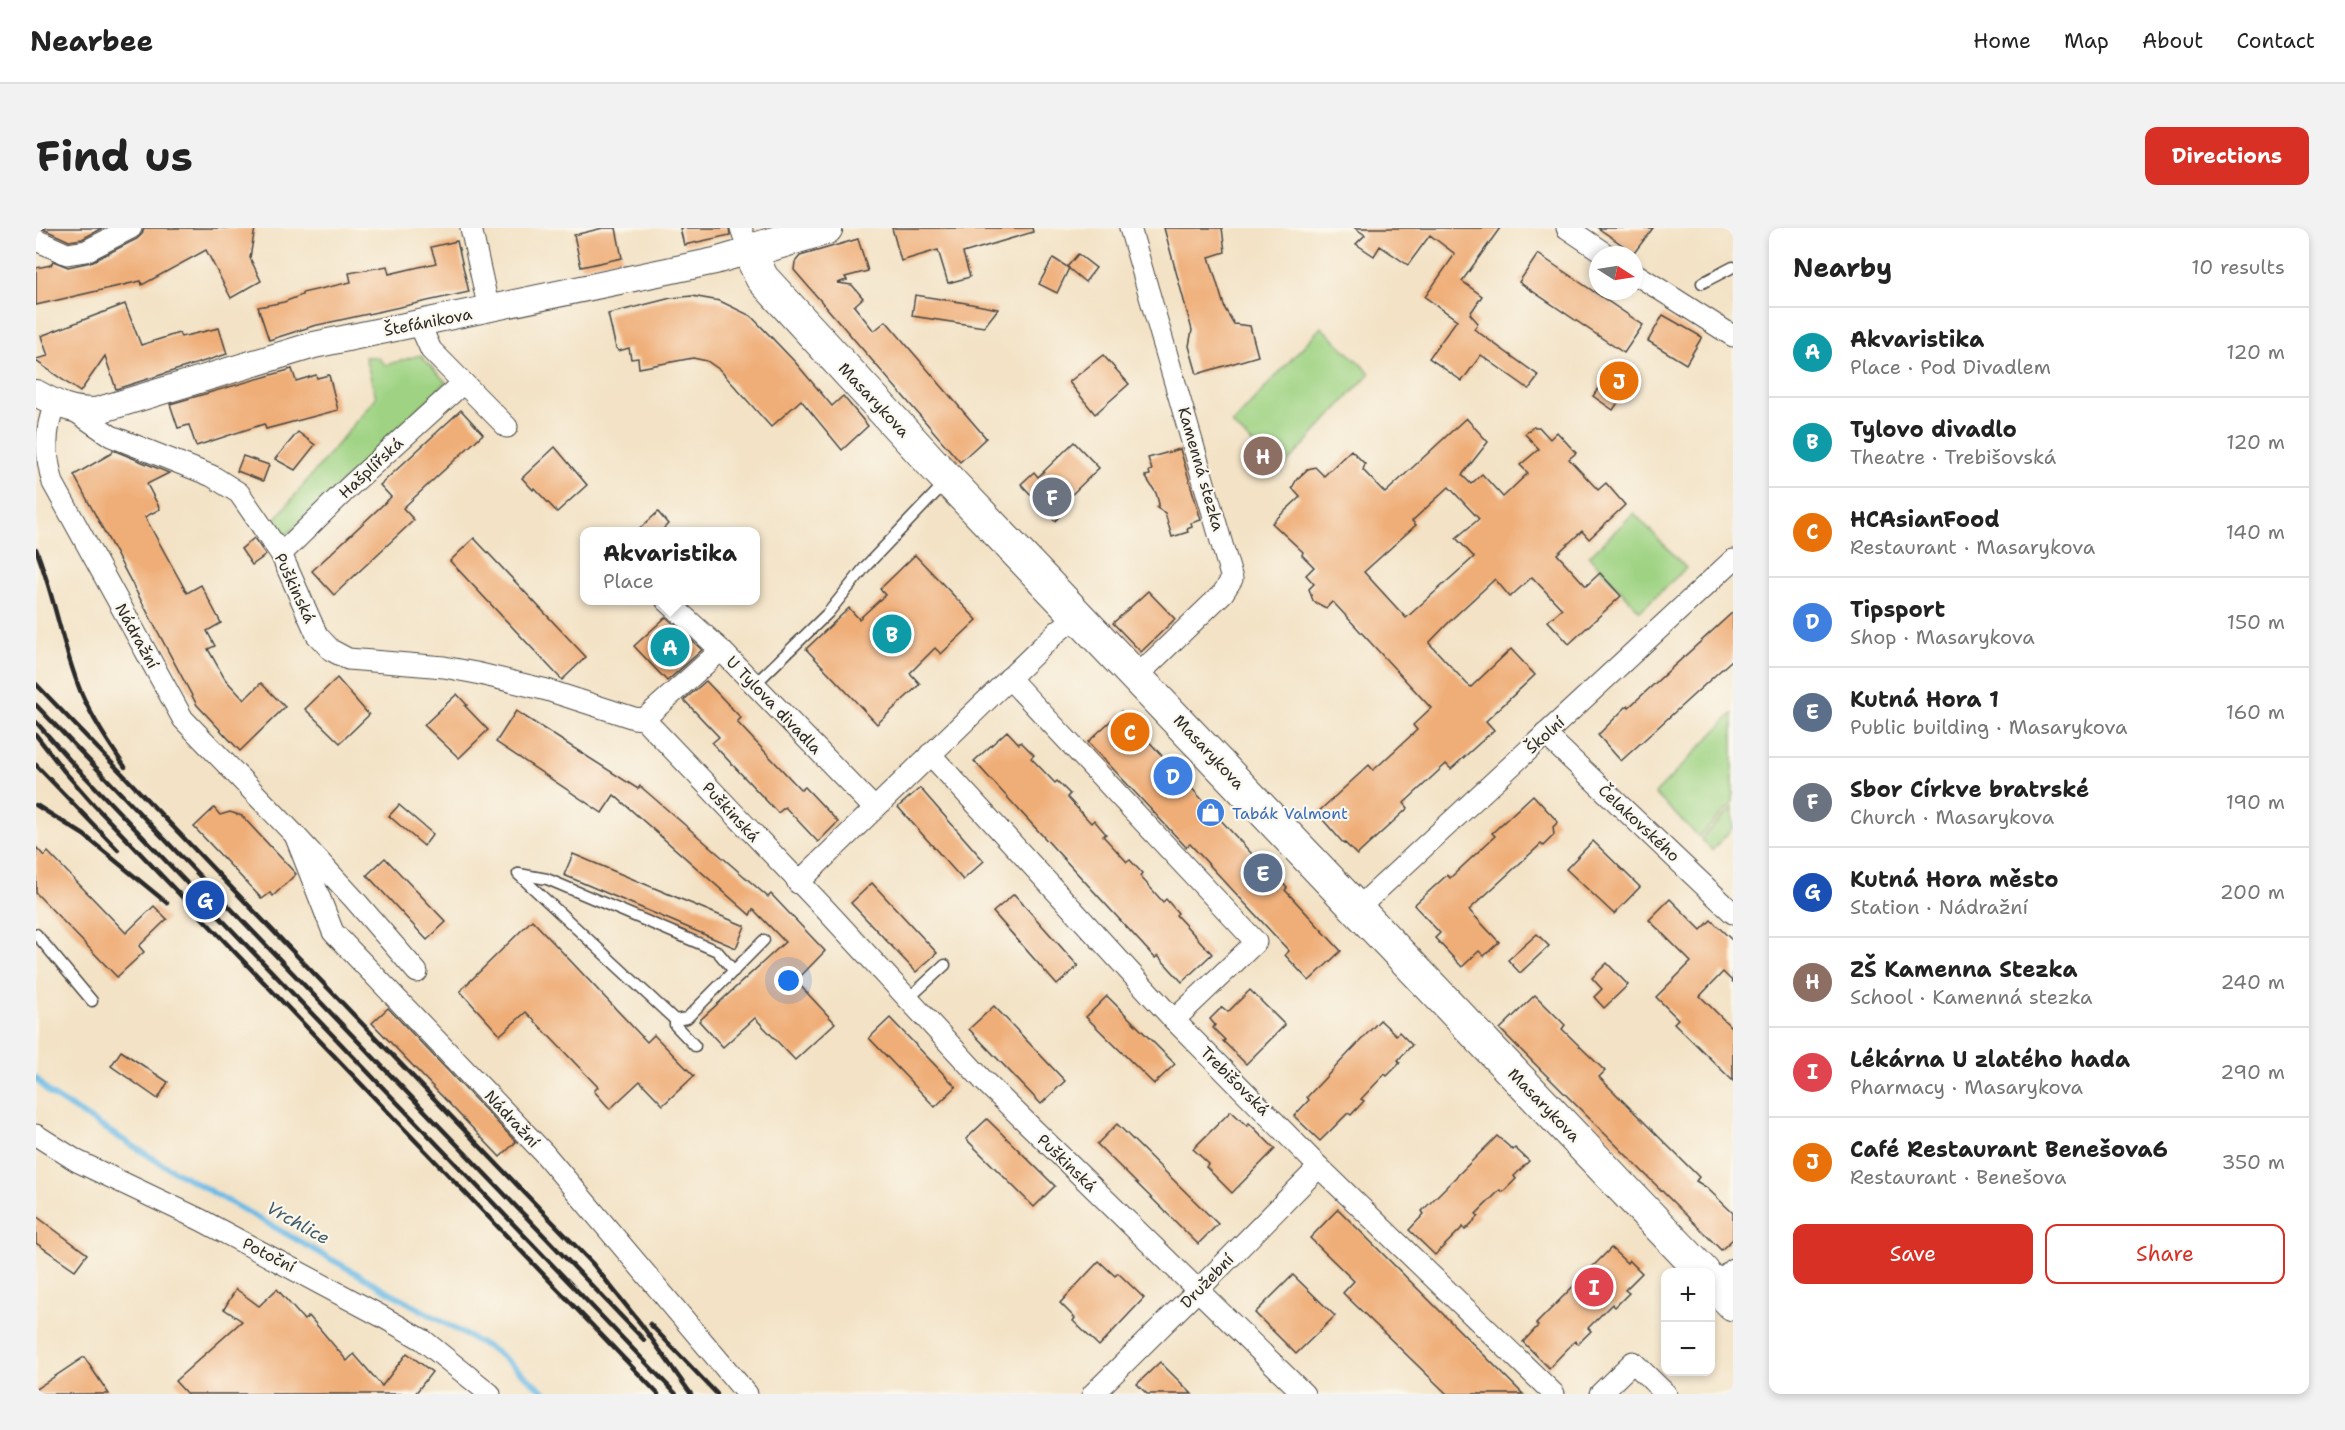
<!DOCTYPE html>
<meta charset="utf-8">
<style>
:root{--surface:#fff;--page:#f2f2f2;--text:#222;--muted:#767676;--line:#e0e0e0;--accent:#d93025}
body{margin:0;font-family:"Shantell Sans",sans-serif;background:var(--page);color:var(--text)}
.controls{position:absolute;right:18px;bottom:18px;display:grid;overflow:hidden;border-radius:12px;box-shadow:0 3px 9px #0003}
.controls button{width:54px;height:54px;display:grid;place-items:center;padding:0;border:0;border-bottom:2px solid var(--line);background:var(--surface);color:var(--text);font:30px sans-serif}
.compass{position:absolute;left:1553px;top:18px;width:54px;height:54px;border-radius:50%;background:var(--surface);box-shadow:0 3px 9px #0003;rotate:102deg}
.you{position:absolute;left:753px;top:753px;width:21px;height:21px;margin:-15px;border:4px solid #fff;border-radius:50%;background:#1a73e8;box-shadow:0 0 0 9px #1a73e833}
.badge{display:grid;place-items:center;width:39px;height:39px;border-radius:50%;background:var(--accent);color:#fff;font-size:20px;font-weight:700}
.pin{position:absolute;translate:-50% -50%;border:3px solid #fff;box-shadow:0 2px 6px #0006}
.popup{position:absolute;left:544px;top:299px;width:180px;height:78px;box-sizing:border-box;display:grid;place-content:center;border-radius:12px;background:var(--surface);filter:drop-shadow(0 2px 4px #0005);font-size:20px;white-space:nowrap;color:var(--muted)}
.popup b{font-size:22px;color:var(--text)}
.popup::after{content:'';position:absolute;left:50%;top:100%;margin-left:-12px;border:12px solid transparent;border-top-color:var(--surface)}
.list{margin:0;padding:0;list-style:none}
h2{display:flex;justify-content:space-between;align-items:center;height:78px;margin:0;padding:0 24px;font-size:26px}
h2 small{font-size:20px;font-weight:400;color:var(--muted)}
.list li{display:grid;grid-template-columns:39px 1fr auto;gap:18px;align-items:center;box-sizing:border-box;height:90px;padding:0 24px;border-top:2px solid var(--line)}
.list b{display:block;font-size:22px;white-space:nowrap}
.list p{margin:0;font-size:20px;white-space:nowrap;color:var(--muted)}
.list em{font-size:20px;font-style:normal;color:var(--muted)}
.actions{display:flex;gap:12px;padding:18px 24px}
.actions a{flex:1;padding:14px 0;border:2px solid var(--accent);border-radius:12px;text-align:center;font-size:21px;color:var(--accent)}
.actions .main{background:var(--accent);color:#fff}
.map{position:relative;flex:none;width:1697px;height:1166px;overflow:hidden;border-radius:12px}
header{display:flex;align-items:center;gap:36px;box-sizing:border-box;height:84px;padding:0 30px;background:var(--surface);border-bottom:2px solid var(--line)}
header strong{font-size:28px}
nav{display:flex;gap:33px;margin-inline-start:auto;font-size:21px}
.intro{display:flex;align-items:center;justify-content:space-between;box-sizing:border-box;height:144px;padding:0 36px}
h1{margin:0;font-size:42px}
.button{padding:15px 27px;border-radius:12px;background:var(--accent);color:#fff;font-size:21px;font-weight:700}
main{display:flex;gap:36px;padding:0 36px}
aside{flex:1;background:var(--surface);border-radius:12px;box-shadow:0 3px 9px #0003}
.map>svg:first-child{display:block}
.green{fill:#9fd383;stroke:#657f57;stroke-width:1.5}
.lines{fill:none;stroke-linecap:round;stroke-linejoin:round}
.stream{stroke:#6abae5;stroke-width:6}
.building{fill:#efad77;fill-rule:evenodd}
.service-casing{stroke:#494642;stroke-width:13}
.minor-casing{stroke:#494642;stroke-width:23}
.tertiary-casing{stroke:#494642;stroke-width:28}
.primary-casing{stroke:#494642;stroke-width:35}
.service{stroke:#fff;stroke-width:10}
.minor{stroke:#fff;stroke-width:21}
.tertiary{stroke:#fff;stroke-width:26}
.primary{stroke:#fff;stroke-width:33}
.rail{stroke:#2b2b2b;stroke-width:4.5}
.labels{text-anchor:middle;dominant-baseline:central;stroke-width:4.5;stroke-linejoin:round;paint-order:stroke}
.street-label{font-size:16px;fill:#2b2b2b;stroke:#fbf7ec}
.shop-label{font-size:16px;fill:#366cbe;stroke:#fbf7ec;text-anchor:start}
.water-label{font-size:18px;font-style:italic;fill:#415d6c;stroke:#fbf7ec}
</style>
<header>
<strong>Nearbee</strong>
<nav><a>Home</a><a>Map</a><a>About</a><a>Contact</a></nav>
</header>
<div class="intro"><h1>Find us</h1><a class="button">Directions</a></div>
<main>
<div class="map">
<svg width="1697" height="1166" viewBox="0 0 1697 1166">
<rect width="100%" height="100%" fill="#fbf7ec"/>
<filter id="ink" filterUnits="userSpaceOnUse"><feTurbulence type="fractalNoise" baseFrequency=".0167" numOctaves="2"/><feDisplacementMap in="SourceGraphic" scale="12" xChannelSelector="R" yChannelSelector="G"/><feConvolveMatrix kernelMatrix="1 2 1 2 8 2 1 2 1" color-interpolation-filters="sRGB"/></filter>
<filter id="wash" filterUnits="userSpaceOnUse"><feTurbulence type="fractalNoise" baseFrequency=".008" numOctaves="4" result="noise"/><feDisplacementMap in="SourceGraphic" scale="24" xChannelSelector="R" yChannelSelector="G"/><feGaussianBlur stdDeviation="1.35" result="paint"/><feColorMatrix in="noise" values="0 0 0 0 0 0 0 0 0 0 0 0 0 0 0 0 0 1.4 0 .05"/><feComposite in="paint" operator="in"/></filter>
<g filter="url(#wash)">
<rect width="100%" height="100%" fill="#f3e2c5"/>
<g class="green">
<polygon points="1285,99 1334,145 1245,242 1196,196"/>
<polygon points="384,127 410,154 250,308 237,294 340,169 329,129 341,129 350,137"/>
<polygon points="1598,285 1650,340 1604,383 1553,328"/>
<polygon points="1697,485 1697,575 1663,609 1619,566"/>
<polygon points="1697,579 1697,600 1676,622 1665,611"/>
</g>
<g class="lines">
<polyline class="stream" points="0,850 14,866 121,933 460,1124 511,1166"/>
</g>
<g id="blocks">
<g class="building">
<polygon points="5,0 67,0 46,11 33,13"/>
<polygon points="108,0 219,0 214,30 225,53 195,70 170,22 106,57 105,53 0,77 0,40 15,37 17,33 32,39 55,34 101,11 106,6"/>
<polygon points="567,0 580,0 586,30 545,39 538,7"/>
<polygon points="644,0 693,0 694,7 648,17"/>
<polygon points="856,0 996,0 997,4 927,25 934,49 912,55 902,22 865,33"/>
<polygon points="1128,0 1186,0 1189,24 1173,29 1189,81 1198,96 1214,98 1222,128 1161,146 1153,118 1156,102"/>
<polygon points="1319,0 1464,0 1426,53 1446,68 1434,86 1442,95 1438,101 1503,148 1493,161 1445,127 1426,153 1393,130 1421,92 1389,69 1419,26 1394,7 1372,37 1344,18 1338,28 1320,16 1329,7"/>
<polygon points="1562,0 1617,0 1598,25"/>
<polygon points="822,11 832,43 809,49 811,52 801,55 816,57 827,70 818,78 838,103 850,93 950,210 924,234 758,42 759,34 764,28"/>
<polygon points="421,13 433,64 277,98 233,112 222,79 248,74 266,67 266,65 315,54 313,45 351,38 353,46 400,35 395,19"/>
<polygon points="1042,26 1060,40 1049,54 1031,39"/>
<polygon points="1502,26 1607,97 1588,125 1483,54"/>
<polygon points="1017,30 1033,40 1021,65 1003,56"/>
<polygon points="879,67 930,75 962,81 948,99 876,88"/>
<polygon points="656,68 684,73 715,88 759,134 796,178 807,168 832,198 806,222 765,172 735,199 684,142 671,133 657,130 603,140 602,130 595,131 593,120 583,123 580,120 572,86 635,70"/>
<polygon points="89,76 105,117 143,105 145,109 183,100 191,126 80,161 69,128 44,164 0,133 0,131 12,128 5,108"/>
<polygon points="1627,87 1666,109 1650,136 1612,113"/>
<polygon points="1067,127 1093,156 1059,186 1033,154"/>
<polygon points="1580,135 1599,149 1577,182 1557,168"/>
<polygon points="256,141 260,153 280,147 281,150 293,147 302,182 230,201 228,196 160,218 153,197 142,200 134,176"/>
<polygon points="425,182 447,206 367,280 378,292 298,367 276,343 355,269 344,257"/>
<path d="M1430,190l22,24 -26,33 9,9 11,-10 21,23 25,-24 -8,-8 19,-16 -14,-15 8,-7h6l11,12 7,-7 19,21 -7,6 29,31 8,-7 19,22 -36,34 -7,-8 -25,23 29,32 14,-13 21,23 -52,48 -21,-23 14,-12 -30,-32 -22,20 -15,-18 -42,39 -24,25 38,41 4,3 40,-38 24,26 -49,46 8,9 -43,39 -5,-5 -42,39 4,5 -51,47 -12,-12 -1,1 -27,-31 52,-48 4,5 5,-4 39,-36 -4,-5 18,-17 -97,-105 -2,-1 -6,6 -13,-7 -4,-12 5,-5 -8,-9 8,-8 -12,-12 1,-3 -31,-29 28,-26 -8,-9 5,-9 11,-10 7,-2 9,9 27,-26 14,14 -2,6 22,23zM1413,259l30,32 -23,19 18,19 -68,61 -42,-46 52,-47 -4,-4z"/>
<polygon points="262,204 279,217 259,242 239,231"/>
<polygon points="1038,214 1063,240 1027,275 1032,280 1019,293 985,256 998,244 1002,249"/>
<polygon points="519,219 551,257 521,284 498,260 497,262 486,250"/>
<polygon points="1144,221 1165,292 1155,295 1156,299 1151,301 1152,304 1136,309 1129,285 1121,280 1123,276 1120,265 1109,248 1114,247 1113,243 1116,242 1112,230"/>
<polygon points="77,222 133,245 111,256 124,281 109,289 151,365 165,357 185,395 171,403 179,418 172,421 189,451 208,472 225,455 249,479 204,523 161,477 38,247 76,225"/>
<polygon points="207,228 233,237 227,253 201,243"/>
<polygon points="622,284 632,296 625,303 601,303"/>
<polygon points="218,310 230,327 216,337 205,321"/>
<polygon points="438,310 550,429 526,452 414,333"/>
<polygon points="879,327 941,392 905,426 899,420 874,445 884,456 841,496 770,421 813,380 823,391 849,367 844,361"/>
<polygon points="1112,363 1139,391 1105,424 1077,395"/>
<polygon points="1697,384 1697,431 1585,533 1562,507 1592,477 1593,479"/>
<polygon points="630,389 666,422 631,453 598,418"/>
<polygon points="301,450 333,487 304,515 269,481"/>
<polygon points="670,453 705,490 701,494 765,562 769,559 802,594 782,614 749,579 742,585 676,515 683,509 648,472"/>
<polygon points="421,466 431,477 429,478 452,502 423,530 388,497"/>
<polygon points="480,483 602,561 604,558 732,669 735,666 789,723 760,753 799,795 759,832 719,790 687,819 663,793 749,714 717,681 714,687 578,567 566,585 460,514"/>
<polygon points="1085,483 1236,648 1238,646 1251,660 1249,662 1305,723 1273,753 1249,727 1253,723 1154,616 1150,619 1052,514"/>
<polygon points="971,503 983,516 985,514 998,527 995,530 1019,555 1021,553 1034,566 1031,569 1055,595 1058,592 1070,606 1067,608 1091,634 1094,632 1106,645 1104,648 1127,674 1130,671 1142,685 1140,687 1176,726 1146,754 1122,728 1119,730 938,533"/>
<polygon points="884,560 948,633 927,652 862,579"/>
<polygon points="1497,567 1522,594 1517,599 1518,607 1507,618 1505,616 1433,682 1463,714 1448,728 1443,723 1426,739 1399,710 1404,705 1378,677 1411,647 1414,650 1459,608 1456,605"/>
<polygon points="363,577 397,606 388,618 353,588"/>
<polygon points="178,580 184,587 194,584 206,588 260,646 237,668 234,665 226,671 158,599"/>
<polygon points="1557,613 1604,659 1578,686 1530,641"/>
<polygon points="0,619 8,628 12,624 90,705 118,678 131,691 103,718 108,724 81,749 0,665"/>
<polygon points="537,626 709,698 700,720 528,647"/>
<polygon points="349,630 410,694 391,712 331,647"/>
<polygon points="836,655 901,725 880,744 815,675"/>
<polygon points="978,666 1042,738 1021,757 957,684"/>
<polygon points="1634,671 1665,702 1675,692 1697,713 1697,754 1687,744 1664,768 1697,801 1697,853 1638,795 1642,791 1620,769 1655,734 1613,692"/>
<polygon points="496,692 611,814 618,807 658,848 627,877 604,853 574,881 558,863 562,859 490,784 464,807 424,763"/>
<polygon points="1501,706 1513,718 1484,745 1472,732"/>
<polygon points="1571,735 1592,757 1568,780 1558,769 1566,761 1556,750"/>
<polygon points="1214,762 1249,797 1210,836 1187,813 1189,812 1177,800 1179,797 1174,791 1186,779 1192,784"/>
<polygon points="1499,767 1529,797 1526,801 1569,843 1563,849 1663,949 1660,953 1670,959 1697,985 1697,1011 1685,1022 1464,801"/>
<polygon points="1071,768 1139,836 1118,856 1050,789"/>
<polygon points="958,778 1029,853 1005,876 933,801"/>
<polygon points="352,780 480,914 464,929 336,795"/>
<polygon points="854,790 920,859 899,879 833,810"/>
<polygon points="1344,792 1360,807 1363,804 1376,817 1362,832 1364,835 1351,848 1349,846 1325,871 1328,873 1315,887 1312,885 1284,913 1258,888 1273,872 1271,869"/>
<polygon points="85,823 132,854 122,871 75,838"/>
<polygon points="1195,883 1211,898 1213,895 1239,921 1196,965 1170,939 1173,936 1157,921"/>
<polygon points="951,891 1019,958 998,979 930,911"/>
<polygon points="1081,896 1182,996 1162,1016 1061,916"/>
<polygon points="1461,908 1477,922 1479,920 1493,933 1478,948 1480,951 1467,964 1464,962 1440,986 1443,988 1429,1002 1427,999 1399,1027 1373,1002 1388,986 1386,983"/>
<polygon points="1302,981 1487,1166 1411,1166 1307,1065 1318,1053 1274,1010"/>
<polygon points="0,988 51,1026 39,1042 0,1015"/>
<polygon points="1575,1020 1591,1035 1593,1032 1606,1045 1589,1062 1593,1065 1579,1079 1576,1076 1552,1100 1555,1103 1542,1116 1539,1113 1513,1140 1487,1114 1502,1098 1500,1096"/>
<polygon points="1063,1033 1079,1048 1082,1045 1108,1070 1063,1118 1037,1093 1039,1090 1024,1075"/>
<polygon points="1257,1047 1299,1088 1260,1126 1219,1085"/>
<polygon points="200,1061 223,1078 241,1061 268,1092 273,1088 311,1133 318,1126 346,1158 371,1125 396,1144 379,1166 151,1166 139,1153 206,1093 188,1081"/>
<polygon points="48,1129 73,1166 0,1166 0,1161"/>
<polygon points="1124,1134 1156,1166 1111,1166 1101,1156"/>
</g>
</g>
</g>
<g filter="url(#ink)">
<use href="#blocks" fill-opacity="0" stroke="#494642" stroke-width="1.5"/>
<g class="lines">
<defs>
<g id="service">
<polyline points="1666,55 1697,39"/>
<polyline points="719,456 792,385 829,339 910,254"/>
<polyline points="482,646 639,792 651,790 728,712"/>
<polyline points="483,646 511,651 681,723 698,743"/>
<polyline points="0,706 56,773"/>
<polyline points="872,771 909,737"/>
<polyline points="639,792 639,797 659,818"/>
</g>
<g id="minor">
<polyline points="435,0 453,82"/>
<polyline points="705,0 713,23"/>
<polyline points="1094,0 1196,351 1187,365 1101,448"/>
<polyline points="1531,0 1571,27"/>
<polyline points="0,12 31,26 50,23 95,0"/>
<polyline points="1598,45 1697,108"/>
<polyline points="383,95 395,122 471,199"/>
<path d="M19,176c-11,28 -10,50 -2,79l130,236 112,116 59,64 63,73"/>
<polyline points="39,183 75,208 176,248 203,265 245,326 281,407 295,422 312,431 408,439 440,445 511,462 598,490 608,491 789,681 946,851 1268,1166"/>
<polyline points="245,326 314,258 427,155"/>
<polyline points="630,372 685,422 838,580"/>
<polyline points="973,450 1220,714 1138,792"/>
<polyline points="608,491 685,422"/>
<polyline points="1509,506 1697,685"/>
<polyline points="894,526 1138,792 1283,939 1518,1166"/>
<polyline points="259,607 297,704 507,924 711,1166"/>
<polyline points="762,655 1021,404 1042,387"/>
<polyline points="1321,681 1697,332"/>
<polyline points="0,907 41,933 165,992 345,1088 387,1112 454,1166"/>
<polyline points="1680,1058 1697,1041"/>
<polyline points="1057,1166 1162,1062 1283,939"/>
<polyline points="1564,1166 1597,1134 1630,1166"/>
</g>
<path id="tertiary" d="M0,165c22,12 35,18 60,18l218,-66 401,-84 34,-10"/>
<g id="primary">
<polyline points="790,0 713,23 726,50 896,235 1667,1044"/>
<polyline points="1674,1052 1697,1076"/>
</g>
</defs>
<use href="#service" class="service-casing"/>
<use href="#minor" class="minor-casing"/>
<use href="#tertiary" class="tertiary-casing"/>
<use href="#primary" class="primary-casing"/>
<use href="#service" class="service"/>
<use href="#minor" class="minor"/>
<use href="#tertiary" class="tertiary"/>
<use href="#primary" class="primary"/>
<g class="rail">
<path d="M0,321c18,46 26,96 44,141 12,28 28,52 45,77"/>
<polyline points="0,456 556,1035 605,1096 655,1166"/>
<polyline points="0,477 608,1112"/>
<polyline points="0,494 39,538 640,1166"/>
<polyline points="0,507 28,543 58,577 622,1166"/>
<polyline points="0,537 82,622"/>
<polyline points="0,577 48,607 131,675"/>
<polyline points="614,1096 681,1166"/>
</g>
</g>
</g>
<defs>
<symbol id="shop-disc" viewBox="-11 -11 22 22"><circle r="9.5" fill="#3f7fe0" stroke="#fbf7ec"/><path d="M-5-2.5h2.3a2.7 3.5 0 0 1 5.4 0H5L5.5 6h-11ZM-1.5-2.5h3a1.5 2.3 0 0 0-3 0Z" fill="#fff"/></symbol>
</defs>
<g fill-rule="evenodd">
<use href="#shop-disc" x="1158" y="568" width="33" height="33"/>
</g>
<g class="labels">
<g class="street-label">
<text transform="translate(392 94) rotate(-11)">Štefánikova</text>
<text transform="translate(838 172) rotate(47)">Masarykova</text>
<text transform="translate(335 240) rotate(-43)">Hašplířská</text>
<text transform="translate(1165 241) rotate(74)">Kamenná stezka</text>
<text transform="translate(259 360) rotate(65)">Puškinská</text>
<text transform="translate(101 408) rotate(61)">Nádražní</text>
<text transform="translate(738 477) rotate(46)">U Tylova divadla</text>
<text transform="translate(1509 507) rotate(-42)">Školní</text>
<text transform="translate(1173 524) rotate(47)">Masarykova</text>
<text transform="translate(695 584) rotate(47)">Puškinská</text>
<text transform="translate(1603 595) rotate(43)">Čelakovského</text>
<text transform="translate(1199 853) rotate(45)">Trebišovská</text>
<text transform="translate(1508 877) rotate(46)">Masarykova</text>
<text transform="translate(476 891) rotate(47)">Nádražní</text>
<text transform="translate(1031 935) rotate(44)">Puškinská</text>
<text transform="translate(233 1027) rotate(27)">Potoční</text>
<text transform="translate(1171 1053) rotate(-46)">Družební</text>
</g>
<g class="shop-label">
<text x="1196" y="585">Tabák Valmont</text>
</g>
<g class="water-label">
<text transform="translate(262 995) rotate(29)">Vrchlice</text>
</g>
</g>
</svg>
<div class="controls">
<button>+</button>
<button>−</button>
</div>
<svg class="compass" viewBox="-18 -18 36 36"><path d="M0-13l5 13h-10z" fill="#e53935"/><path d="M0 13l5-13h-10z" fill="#767676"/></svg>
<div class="you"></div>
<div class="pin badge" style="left:634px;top:419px;background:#0f9aa8">A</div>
<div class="popup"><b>Akvaristika</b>Place</div>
<div class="pin badge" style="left:856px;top:406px;background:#0f9aa8">B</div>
<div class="pin badge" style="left:1094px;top:504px;background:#e8710a">C</div>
<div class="pin badge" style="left:1137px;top:548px;background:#3f7fe0">D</div>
<div class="pin badge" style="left:1227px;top:645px;background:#5c6f8a">E</div>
<div class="pin badge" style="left:1016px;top:269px;background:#6b7280">F</div>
<div class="pin badge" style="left:169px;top:672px;background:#1a4fb4">G</div>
<div class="pin badge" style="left:1227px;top:228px;background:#8d6e63">H</div>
<div class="pin badge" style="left:1558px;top:1059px;background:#e0444e">I</div>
<div class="pin badge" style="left:1583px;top:153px;background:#e8710a">J</div>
</div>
<aside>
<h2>Nearby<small>10 results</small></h2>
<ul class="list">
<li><span class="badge" style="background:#0f9aa8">A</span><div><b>Akvaristika</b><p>Place · Pod Divadlem</p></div><em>120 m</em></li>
<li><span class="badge" style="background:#0f9aa8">B</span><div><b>Tylovo divadlo</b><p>Theatre · Trebišovská</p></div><em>120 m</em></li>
<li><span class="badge" style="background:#e8710a">C</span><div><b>HCAsianFood</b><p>Restaurant · Masarykova</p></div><em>140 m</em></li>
<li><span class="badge" style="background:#3f7fe0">D</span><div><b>Tipsport</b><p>Shop · Masarykova</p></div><em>150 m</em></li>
<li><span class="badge" style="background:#5c6f8a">E</span><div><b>Kutná Hora 1</b><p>Public building · Masarykova</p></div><em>160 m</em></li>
<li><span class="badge" style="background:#6b7280">F</span><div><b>Sbor Církve bratrské</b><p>Church · Masarykova</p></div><em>190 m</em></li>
<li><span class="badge" style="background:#1a4fb4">G</span><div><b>Kutná Hora město</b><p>Station · Nádražní</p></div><em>200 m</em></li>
<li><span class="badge" style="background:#8d6e63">H</span><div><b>ZŠ Kamenna Stezka</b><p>School · Kamenná stezka</p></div><em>240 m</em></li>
<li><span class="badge" style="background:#e0444e">I</span><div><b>Lékárna U zlatého hada</b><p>Pharmacy · Masarykova</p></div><em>290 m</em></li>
<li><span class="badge" style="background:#e8710a">J</span><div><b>Café Restaurant Benešova6</b><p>Restaurant · Benešova</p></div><em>350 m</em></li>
</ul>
<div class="actions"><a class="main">Save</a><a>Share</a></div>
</aside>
</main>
